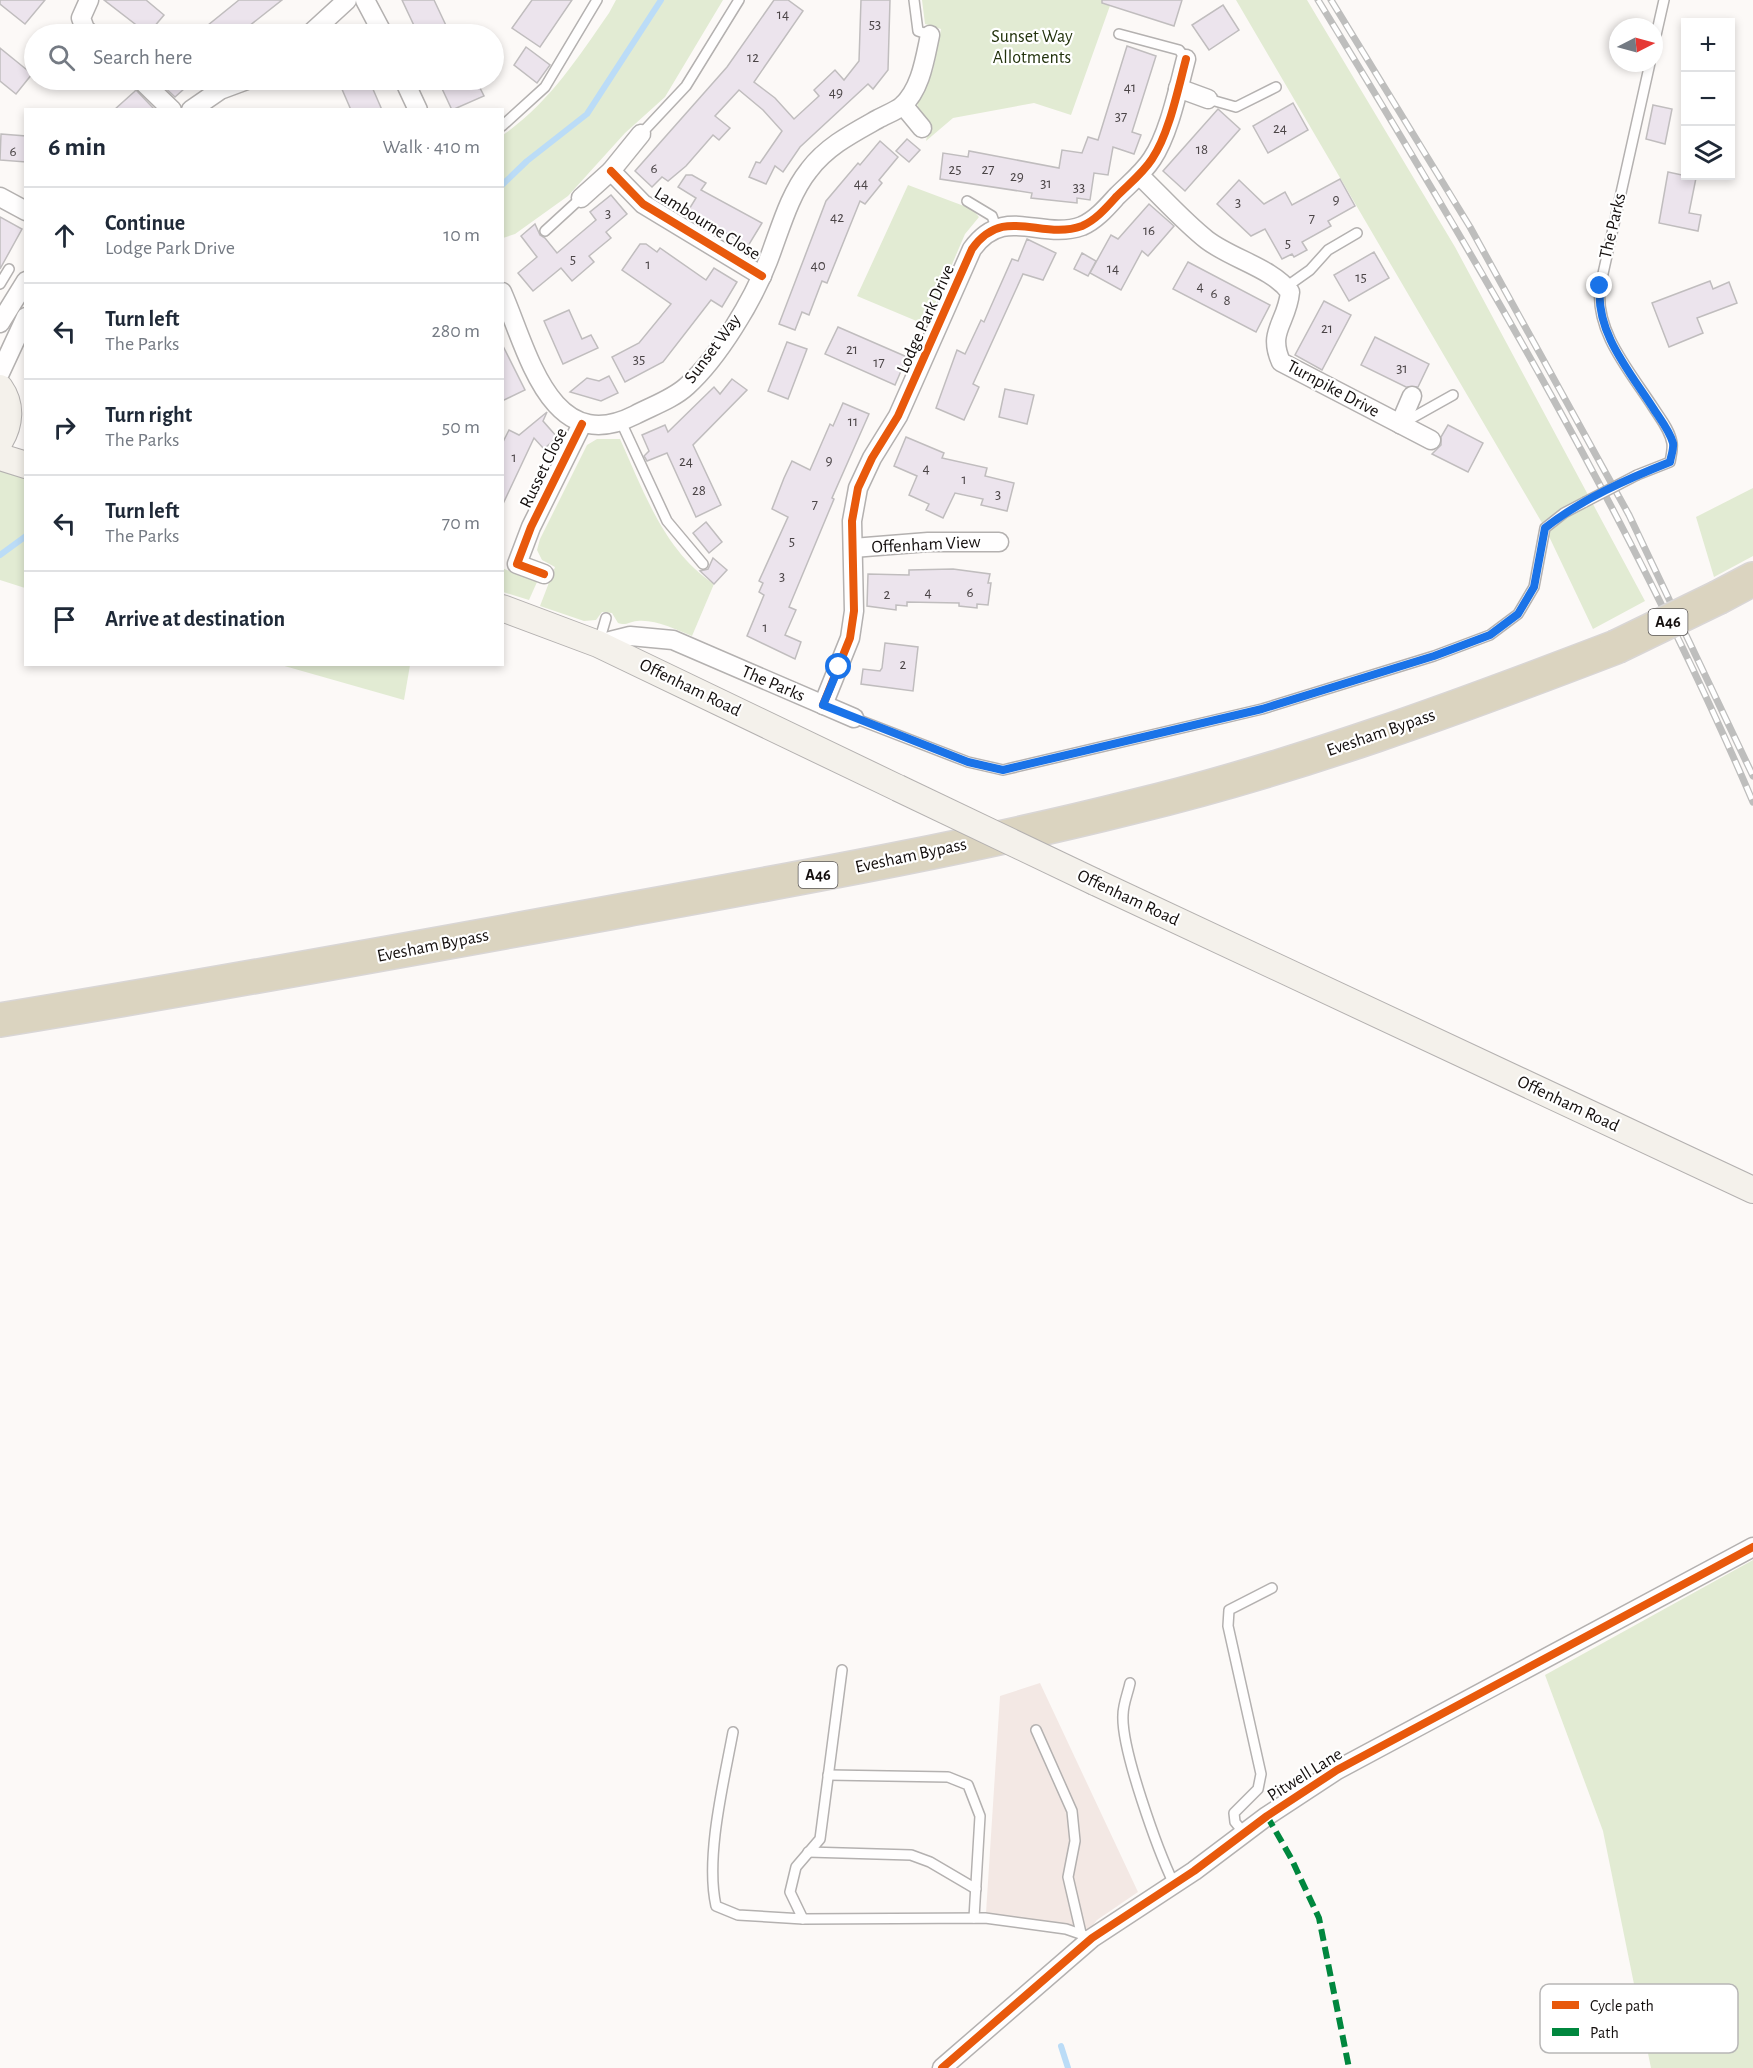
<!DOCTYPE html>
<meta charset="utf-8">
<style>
:root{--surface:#fff;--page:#f6f6f7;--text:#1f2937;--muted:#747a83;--line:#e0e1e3}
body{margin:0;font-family:"Alegreya Sans",sans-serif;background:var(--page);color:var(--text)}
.controls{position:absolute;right:18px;top:18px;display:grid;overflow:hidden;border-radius:0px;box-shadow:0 3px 9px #0003}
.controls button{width:54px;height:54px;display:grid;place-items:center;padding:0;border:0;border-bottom:2px solid var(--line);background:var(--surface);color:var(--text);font:30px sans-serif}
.compass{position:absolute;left:1609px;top:18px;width:54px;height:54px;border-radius:50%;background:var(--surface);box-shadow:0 3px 9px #0003;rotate:84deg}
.stop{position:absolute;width:18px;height:18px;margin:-14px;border:4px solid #1a73e8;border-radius:50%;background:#fff}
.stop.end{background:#1a73e8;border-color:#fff;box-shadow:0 2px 6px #0008}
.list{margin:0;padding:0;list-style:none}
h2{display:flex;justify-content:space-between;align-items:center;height:78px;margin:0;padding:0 24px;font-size:26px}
h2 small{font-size:20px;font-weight:400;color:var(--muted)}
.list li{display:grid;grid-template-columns:39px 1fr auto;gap:18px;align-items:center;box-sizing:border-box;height:96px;padding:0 24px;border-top:2px solid var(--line)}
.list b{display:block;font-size:22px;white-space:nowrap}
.list p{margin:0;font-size:20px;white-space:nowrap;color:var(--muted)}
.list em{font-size:20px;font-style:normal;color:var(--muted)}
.icon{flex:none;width:33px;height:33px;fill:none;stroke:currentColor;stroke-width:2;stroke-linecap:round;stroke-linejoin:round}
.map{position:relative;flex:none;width:1753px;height:2068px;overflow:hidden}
.search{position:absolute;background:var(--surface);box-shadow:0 3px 9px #0003;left:24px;top:24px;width:480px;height:66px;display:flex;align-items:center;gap:15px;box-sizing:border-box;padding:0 21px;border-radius:33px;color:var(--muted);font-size:22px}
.panel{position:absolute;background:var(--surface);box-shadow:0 3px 9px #0003;left:24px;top:108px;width:480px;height:558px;border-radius:0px}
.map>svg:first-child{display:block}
.built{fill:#f3e8e4}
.green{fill:#e2ebd3}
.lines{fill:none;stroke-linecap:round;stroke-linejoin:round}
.stream{stroke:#bbdcf7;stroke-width:6}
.building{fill:#ece4ed;stroke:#c0bdbe;stroke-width:1.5}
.lane-casing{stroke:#b4b1b0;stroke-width:12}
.street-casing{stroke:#b4b1b0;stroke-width:21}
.secondary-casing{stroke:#b4b1b0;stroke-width:28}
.highway-casing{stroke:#d9d6d5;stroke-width:36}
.lane{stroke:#fffefe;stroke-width:9}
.street{stroke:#fffefe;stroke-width:18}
.secondary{stroke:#f4f1eb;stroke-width:26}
.highway{stroke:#dbd4c0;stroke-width:33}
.rail-casing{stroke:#bebebd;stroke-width:7}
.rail{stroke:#fff;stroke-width:4.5;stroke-dasharray:14;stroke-linecap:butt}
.lane-bridge-casing{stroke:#b4b1b0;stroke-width:12;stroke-linecap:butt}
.secondary-bridge-casing{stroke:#b4b1b0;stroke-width:28;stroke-linecap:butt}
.highway-bridge-casing{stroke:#d9d6d5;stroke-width:36;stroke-linecap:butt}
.lane-bridge{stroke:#fffefe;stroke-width:9}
.secondary-bridge{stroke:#f4f1eb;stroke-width:26}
.highway-bridge{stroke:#dbd4c0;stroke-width:33}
.quiet{stroke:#00873e;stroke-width:6;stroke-dasharray:12 6;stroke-linecap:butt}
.cycleway-casing{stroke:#fff;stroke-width:11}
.cycleway{stroke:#e8590c;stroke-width:8}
.route{stroke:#1a73e8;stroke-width:8}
.labels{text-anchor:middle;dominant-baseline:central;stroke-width:4.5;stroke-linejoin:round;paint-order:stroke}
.number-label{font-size:15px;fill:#4a4446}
.shield{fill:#fff;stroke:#5a5756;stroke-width:1.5}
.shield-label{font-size:16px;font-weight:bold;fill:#140f0e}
.park-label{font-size:18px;fill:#22320c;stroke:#fff}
.street-label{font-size:18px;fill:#140f0e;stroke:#fff}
.key{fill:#fff;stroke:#b8b7b7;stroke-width:1.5}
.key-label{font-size:16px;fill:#140f0e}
</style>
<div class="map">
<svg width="1753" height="2068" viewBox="0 0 1753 2068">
<rect width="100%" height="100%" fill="#fcf9f7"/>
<polygon class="built" points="1040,1683 1138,1892 1097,1920 1089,1930 986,1913 1000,1696"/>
<g class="green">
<path d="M616,0h107l-58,97 -40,36 -57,63 -53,38 -12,4v-103c46,-32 74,-76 106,-122z"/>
<polygon points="922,0 1112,0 1071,115 1034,103 953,118 926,141 930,123 918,109 917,100 933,70 941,29 925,24"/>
<polygon points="1236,0 1307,0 1455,247 1645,601 1593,629 1545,528"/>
<polygon points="908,185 972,209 979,217 965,234 926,325 857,296"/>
<path d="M597,439h23c24,53 44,112 94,145l-22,52c-17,-7 -37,-17 -55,-15 -8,1 -11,5 -19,2l-6,-10 -10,-1 -6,8 -12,1 -44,-15 15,-39 -13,-7 -5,-10 3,-11 47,-94z"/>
<polygon points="0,469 25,475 25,588 0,580"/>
<polygon points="1753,488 1753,556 1714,577 1696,517"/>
<polygon points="502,568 537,582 529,600 503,592"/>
<polygon points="281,665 410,664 410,665 404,700"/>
<polygon points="1753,1560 1753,2068 1651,2068 1603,1831 1545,1675"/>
</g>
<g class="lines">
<g class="stream">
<polyline points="502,185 527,161 587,114 661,0"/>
<polyline points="0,555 26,536"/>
<polyline points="1061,2046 1068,2068"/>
</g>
</g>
<g class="building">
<polygon points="0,0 45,0 25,24 0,4"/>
<polygon points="104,0 146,0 164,15 148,34"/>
<polygon points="239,0 282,0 239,34 197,34"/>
<polygon points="402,0 434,0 450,34 418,34"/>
<polygon points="532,0 572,0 540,47 512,28"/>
<polygon points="774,0 788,0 803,11 754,82 775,98 794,119 819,96 814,90 835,70 844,80 859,61 861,0 890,0 888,70 873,89 868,84 800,147 783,172 775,166 766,184 749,177 756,162 760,163 782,131 763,110 739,90 715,116 730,128 719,140 713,135 686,166 668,181 662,177 652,187 635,171 727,67"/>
<polygon points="1102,0 1182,0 1174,26 1102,3"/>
<polygon points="1223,5 1239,30 1209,50 1192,25"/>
<polygon points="1127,46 1156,56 1132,132 1141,135 1134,154 1113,147 1108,175 1094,173 1090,200 1077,198 1077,203 1031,198 1032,193 940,179 943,153 968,157 969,151 1059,168 1062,150 1082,153 1088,137 1098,140"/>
<polygon points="526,47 550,65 537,83 514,65"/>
<polygon points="0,48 32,74 16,94 0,81"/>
<polygon points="157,80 194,80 175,97"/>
<polygon points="338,80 369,80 382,110 351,110"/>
<polygon points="438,80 476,80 484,96 452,110"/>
<polygon points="136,90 155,110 114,110 134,92"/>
<polygon points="1293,103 1308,130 1268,153 1253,126"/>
<polygon points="1653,105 1672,109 1665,144 1646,139"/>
<polygon points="1218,109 1240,129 1185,191 1163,171"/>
<polygon points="1,134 26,136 26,162 0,160"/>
<polygon points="907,139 920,150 909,162 896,151"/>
<polygon points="880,141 898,157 879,180 882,183 865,204 860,201 827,283 822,281 809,315 802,312 795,330 779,324 826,201 858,163 860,165"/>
<polygon points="1668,172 1696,178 1689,213 1701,215 1698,231 1659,223"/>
<polygon points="686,175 692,175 706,183 701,190 762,223 748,246 688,211 696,198 678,187"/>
<polygon points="1340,179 1355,206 1328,221 1331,226 1302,242 1307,250 1294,257 1292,254 1282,259 1265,229 1251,236 1217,204 1239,180 1264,204 1285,192 1292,205"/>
<polygon points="611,195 627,214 606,232 611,238 589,256 594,262 572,281 561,268 533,291 518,273 537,257 521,236 535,224 540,235 545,238 557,253 596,220 590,212"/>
<polygon points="1149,204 1174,226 1148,256 1142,251 1121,290 1090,273 1111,235 1118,239"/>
<polygon points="0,217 22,229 0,269"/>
<polygon points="1027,239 1056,253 1043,280 1023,274 973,384 979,387 964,420 936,408 957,350 965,354 981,320 984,322 1012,259 1018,261"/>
<polygon points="640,244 646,244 657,252 660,248 706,280 714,268 737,282 722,307 711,300 663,362 625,382 612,357 639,343 671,304 622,270"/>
<polygon points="1374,252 1389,278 1349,301 1334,275"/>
<polygon points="1082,253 1096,261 1088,276 1074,269"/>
<polygon points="1188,262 1270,305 1256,332 1173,289"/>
<polygon points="1710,281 1713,289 1729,282 1737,303 1697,318 1703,333 1669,347 1652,303"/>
<polygon points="1324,301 1351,315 1322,370 1295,355"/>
<polygon points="569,310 582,339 591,335 598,348 563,364 544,321"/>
<polygon points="838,327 907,357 895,385 825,354"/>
<polygon points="1375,337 1429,364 1418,387 1406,387 1361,365"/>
<polygon points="787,342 807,349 788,399 768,391"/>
<polygon points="502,344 525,390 502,401"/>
<polygon points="609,376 618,393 601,401 570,392 587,378 599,381"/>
<polygon points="732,379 747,390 693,445 721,505 696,517 667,453 647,461 644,456 649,451 642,435 665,425 668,432 714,387 720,394"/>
<polygon points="1005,389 1034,395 1027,424 999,417"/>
<polygon points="843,403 869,414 832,498 834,499 789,607 796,610 785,635 801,642 795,659 747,636 764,595 759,592 763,583 759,581 788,517 772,509 784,478 792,461 810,470 830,424 833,426"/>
<polygon points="547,412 543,421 557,437 544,449 534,438 502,506 502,444 509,430 519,435"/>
<polygon points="1448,425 1483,443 1468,472 1432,454 1441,445 1441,437"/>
<polygon points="906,437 944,453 942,458 987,468 985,476 1014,483 1007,511 981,505 983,499 955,493 943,518 926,510 929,504 909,495 917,476 894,466"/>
<polygon points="706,522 722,542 709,553 693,533"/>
<polygon points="713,558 727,570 714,584 700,571 708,569"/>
<polygon points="953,569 990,574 988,583 991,583 988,605 977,604 977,608 959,606 959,603 907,602 907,606 896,605 896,610 867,606 868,574 909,575 909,570"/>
<polygon points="885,643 918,647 913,691 861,684 863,669 880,671 882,668"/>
</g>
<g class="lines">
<defs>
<g id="lane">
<polyline points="914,0 918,31 930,35"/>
<polyline points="1119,34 1179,50 1186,59"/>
<polyline points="1654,44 1664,0"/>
<polyline points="1208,99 1236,107 1276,87"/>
<polyline points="502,126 545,87 597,0"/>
<polyline points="641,134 686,86 739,0"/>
<polyline points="967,201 992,216 996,227"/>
<polyline points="545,231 581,198"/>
<polyline points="0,284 9,269"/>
<polyline points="1286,287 1310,270 1328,250 1357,233"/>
<polyline points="621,422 667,521 703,564"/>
<polyline points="1403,423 1453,395"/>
<path d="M1637,475l33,-13c1,-6 3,-13 2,-19 -2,-13 -12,-25 -19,-36 -24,-37 -58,-75 -53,-120l50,-224"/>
<polyline points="599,642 606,618"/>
<polyline points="854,718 968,762 1003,770 1262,709 1434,656 1490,635 1518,614 1534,587 1545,528 1564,513 1585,502"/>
<path d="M1130,1683c-2,10 -7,21 -7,32 -2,34 35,136 51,169"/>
<polyline points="1036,1730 1072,1811 1075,1841 1068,1877 1081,1933"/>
<path d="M733,1732c-9,49 -28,125 -17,174l22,9 65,4 182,-1 81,11 26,9"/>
<polyline points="828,1775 948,1777 968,1785 980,1816 974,1918"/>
<polyline points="1244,1833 1235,1822 1234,1813 1258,1789 1261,1774 1228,1626 1229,1610 1272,1588"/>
<polyline points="808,1852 911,1855 930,1862 976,1889"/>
<polyline points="803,1919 790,1892 796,1867 820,1839 842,1670"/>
</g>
<g id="street">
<polyline points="89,0 81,18 85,29 91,34"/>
<polyline points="365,0 383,34"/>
<polyline points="310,34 347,0"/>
<polyline points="141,80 172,110"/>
<polyline points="404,80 418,110"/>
<polyline points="1178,88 1208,99"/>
<polyline points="903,105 922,128"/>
<polyline points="191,110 220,90 247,80"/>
<polyline points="611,171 643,204 762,276"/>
<path d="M1139,175c22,21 44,46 68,65 25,19 65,28 83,52 -3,31 -23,39 -9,70l150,78"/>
<polyline points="0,197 26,211"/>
<polyline points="581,198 611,171 641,134"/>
<path d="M502,292c26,59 48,166 133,123 17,-9 38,-16 52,-29 32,-29 66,-86 81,-125 12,-31 21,-66 41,-91 18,-24 44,-37 69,-51 7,-4 18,-8 24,-13 19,-17 23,-48 28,-71"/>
<polyline points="0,323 26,281"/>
<polyline points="0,373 26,317"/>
<polyline points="1400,424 1412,396"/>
<polyline points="853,548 928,542 999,542"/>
<polyline points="544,574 517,564 531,527 582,424"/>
<polyline points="598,644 630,636 673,640 854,718"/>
<path d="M823,705l27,-67 4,-27 -2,-90 6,-33 14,-30 26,-42 74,-167c32,-45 69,-8 110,-23 14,-6 25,-19 35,-30 12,-12 26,-23 35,-37 17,-25 26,-70 34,-100"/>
<polyline points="942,2068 1092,1938 1194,1871 1267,1816 1337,1770 1753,1547"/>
</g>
<g id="secondary">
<path d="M0,388c12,17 10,36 0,53"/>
<polyline points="0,457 26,465"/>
<polyline points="502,608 598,644 898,788"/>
<polyline points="1095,882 1753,1190"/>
</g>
<g id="highway">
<polyline points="1719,597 1753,579"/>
<path d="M0,1020c209,-34 417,-72 625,-110 170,-31 340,-61 507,-103 166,-40 325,-99 484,-160"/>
</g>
</defs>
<use href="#lane" class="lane-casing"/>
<use href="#street" class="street-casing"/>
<use href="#secondary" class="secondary-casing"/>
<use href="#highway" class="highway-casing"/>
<use href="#lane" class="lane"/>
<use href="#street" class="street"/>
<use href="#secondary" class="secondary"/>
<use href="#highway" class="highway"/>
<defs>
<g id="rail">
<path d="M1318,0c159,260 315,522 435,802"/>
<polyline points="1331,0 1470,227 1629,515 1753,776"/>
</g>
</defs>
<use href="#rail" class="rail-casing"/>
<use href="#rail" class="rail"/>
<defs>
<polyline id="lane-bridge" points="1585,502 1637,475"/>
<polyline id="secondary-bridge" points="898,788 1095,882"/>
<polyline id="highway-bridge" points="1616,647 1719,597"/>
</defs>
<use href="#lane-bridge" class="lane-bridge-casing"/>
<use href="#secondary-bridge" class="secondary-bridge-casing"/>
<use href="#highway-bridge" class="highway-bridge-casing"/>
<use href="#lane-bridge" class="lane-bridge"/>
<use href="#secondary-bridge" class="secondary-bridge"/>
<use href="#highway-bridge" class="highway-bridge"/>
<polyline class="quiet" points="1267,1816 1291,1858 1319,1918 1349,2068"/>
<defs>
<g id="cycleway">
<polyline points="611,171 643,204 762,276"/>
<polyline points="544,574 517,564 531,527 582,424"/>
<path d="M823,705l27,-67 4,-27 -2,-90 6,-33 14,-30 26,-42 74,-167c32,-45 69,-8 110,-23 14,-6 25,-19 35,-30 12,-12 26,-23 35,-37 17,-25 26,-70 34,-100"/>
<polyline points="942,2068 1092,1938 1194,1871 1267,1816 1337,1770 1753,1547"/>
</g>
</defs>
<use href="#cycleway" class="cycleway-casing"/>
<use href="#cycleway" class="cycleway"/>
</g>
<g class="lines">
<path class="route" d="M839,667l-16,38 145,57 35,8 259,-61 172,-53 56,-21 28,-21 16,-27 11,-59c37,-29 82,-49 125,-66 1,-6 4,-13 3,-19 -3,-11 -12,-23 -18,-32 -24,-38 -60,-78 -55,-125"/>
</g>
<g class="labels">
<g class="number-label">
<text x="783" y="14">14</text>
<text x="875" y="24">53</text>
<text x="753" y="57">12</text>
<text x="1130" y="87">41</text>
<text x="836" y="92">49</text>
<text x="1121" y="116">37</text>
<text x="1280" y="128">24</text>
<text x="1202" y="149">18</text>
<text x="13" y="151">6</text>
<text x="654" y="168">6</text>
<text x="955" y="169">25</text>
<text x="988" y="169">27</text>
<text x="1017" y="176">29</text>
<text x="861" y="183">44</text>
<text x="1046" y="183">31</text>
<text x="1079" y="187">33</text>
<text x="1336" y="199">9</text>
<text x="1238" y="202">3</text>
<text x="608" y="213">3</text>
<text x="837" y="217">42</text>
<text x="1312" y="218">7</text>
<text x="1149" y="230">16</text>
<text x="1288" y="243">5</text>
<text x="573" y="259">5</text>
<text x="648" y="264">1</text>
<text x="818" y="265">40</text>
<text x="1113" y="268">14</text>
<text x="1361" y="277">15</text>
<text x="1200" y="286">4</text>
<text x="1214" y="293">6</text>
<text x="1227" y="300">8</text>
<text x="1327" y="328">21</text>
<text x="852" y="349">21</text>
<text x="639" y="359">35</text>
<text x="879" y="362">17</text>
<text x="1402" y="368">31</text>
<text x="853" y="421">11</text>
<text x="514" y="457">1</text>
<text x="829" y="460">9</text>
<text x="686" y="461">24</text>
<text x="926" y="468">4</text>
<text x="964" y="479">1</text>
<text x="699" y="490">28</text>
<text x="998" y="494">3</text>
<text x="815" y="504">7</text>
<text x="792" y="541">5</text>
<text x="782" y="576">3</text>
<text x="928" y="592">4</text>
<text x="970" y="592">6</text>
<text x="887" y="594">2</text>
<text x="765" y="627">1</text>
<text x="903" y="664">2</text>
</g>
<g class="shield">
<rect x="1648.5" y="609" width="39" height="26" rx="4.5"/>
<rect x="798.5" y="862" width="39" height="26" rx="4.5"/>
</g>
<g class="shield-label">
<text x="1668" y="622">A46</text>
<text x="818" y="875">A46</text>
</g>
<g class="park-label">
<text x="1032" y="37">Sunset Way<tspan x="1032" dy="21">Allotments</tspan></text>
</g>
<g class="street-label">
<text transform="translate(707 224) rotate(32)">Lambourne Close</text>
<text transform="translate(1613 226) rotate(-77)">The Parks</text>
<text transform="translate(926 319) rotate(-66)">Lodge Park Drive</text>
<text transform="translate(713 349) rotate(-53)">Sunset Way</text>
<text transform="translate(1333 389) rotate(28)">Turnpike Drive</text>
<text transform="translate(544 468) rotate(-64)">Russet Close</text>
<text transform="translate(926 545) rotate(-3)">Offenham View</text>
<text transform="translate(773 684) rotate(23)">The Parks</text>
<text transform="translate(690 688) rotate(26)">Offenham Road</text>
<text transform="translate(1381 733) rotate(-19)">Evesham Bypass</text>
<text transform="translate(911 856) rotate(-12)">Evesham Bypass</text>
<text transform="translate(1128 898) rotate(25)">Offenham Road</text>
<text transform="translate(433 946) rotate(-11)">Evesham Bypass</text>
<text transform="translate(1568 1104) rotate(25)">Offenham Road</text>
<text transform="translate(1305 1775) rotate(-32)">Pitwell Lane</text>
</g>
</g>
<rect x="1540" y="1984" width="198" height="69" rx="9" class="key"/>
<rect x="1552" y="2001" width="27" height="8" fill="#e8590c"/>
<rect x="1552" y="2028" width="27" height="8" fill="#00873e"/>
<g class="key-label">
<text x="1590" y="2011">Cycle path</text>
<text x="1590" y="2038">Path</text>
</g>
</svg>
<div class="controls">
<button>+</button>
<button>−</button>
<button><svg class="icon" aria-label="layers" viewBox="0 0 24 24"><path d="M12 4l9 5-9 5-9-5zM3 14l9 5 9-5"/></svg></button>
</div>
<svg class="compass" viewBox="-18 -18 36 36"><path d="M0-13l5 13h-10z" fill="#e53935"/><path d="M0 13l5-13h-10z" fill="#747a83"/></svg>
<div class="stop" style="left:839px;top:667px"></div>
<div class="stop end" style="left:1600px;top:286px"></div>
<div class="search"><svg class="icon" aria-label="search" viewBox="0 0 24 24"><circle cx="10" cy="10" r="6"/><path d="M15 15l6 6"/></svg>Search here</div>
<section class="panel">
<h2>6 min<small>Walk · 410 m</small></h2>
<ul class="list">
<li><svg class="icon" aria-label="ahead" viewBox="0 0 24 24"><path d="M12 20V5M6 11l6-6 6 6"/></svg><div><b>Continue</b><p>Lodge Park Drive</p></div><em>10 m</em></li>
<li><svg class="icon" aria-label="left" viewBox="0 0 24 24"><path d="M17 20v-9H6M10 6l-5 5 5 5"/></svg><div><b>Turn left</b><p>The Parks</p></div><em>280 m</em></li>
<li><svg class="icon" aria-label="right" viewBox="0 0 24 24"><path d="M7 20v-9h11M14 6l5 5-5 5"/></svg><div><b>Turn right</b><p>The Parks</p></div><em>50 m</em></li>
<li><svg class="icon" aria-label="left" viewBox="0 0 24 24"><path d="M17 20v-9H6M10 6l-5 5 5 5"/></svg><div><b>Turn left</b><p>The Parks</p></div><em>70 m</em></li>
<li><svg class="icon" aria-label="arrive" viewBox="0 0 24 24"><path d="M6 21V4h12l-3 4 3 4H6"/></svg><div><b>Arrive at destination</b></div></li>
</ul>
</section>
</div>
